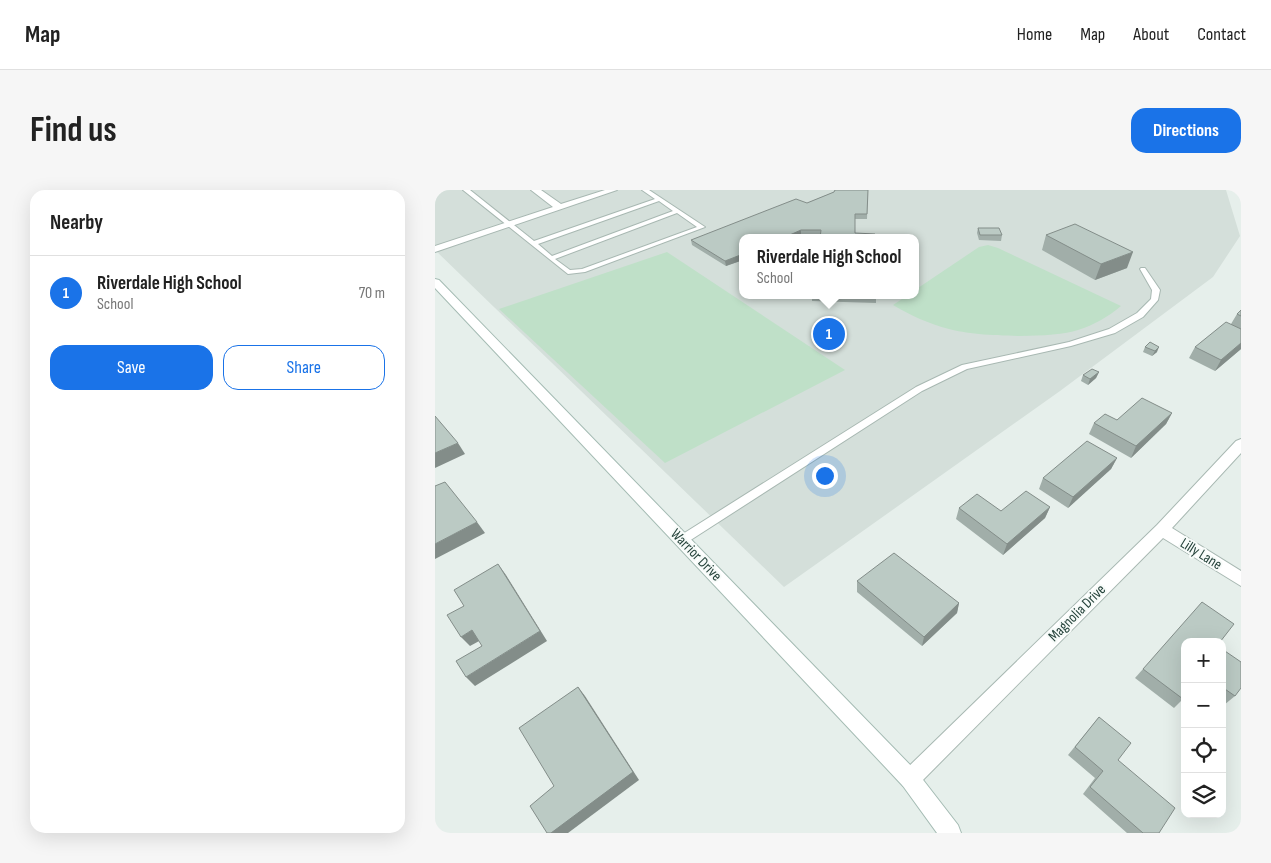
<!DOCTYPE html>
<meta charset="utf-8">
<style>
:root{--surface:#fff;--page:#f6f6f6;--text:#222;--muted:#767676;--line:#e0e0e0;--accent:#1a73e8}
body{margin:0;font-family:"Sofia Sans Condensed",sans-serif;background:var(--page);color:var(--text)}
.controls{position:absolute;right:15px;bottom:15px;display:grid;overflow:hidden;border-radius:10px;box-shadow:0 5px 20px #0002}
.controls button{width:45px;height:45px;display:grid;place-items:center;padding:0;border:0;border-bottom:1px solid var(--line);background:var(--surface);color:var(--text);font:25px sans-serif}
.you{position:absolute;left:389px;top:285px;width:18px;height:18px;margin:-12px;border:4px solid #fff;border-radius:50%;background:#1a73e8;box-shadow:0 0 0 8px #1a73e833}
.badge{display:grid;place-items:center;width:32px;height:32px;border-radius:50%;background:var(--accent);color:#fff;font-size:16px;font-weight:700}
.pin{position:absolute;translate:-50% -50%;border:2px solid #fff;box-shadow:0 1px 5px #0006}
.popup{position:absolute;left:304px;top:44px;width:180px;height:65px;box-sizing:border-box;display:grid;place-content:center;border-radius:10px;background:var(--surface);filter:drop-shadow(0 1px 4px #0005);font-size:16px;white-space:nowrap;color:var(--muted)}
.popup b{font-size:19px;color:var(--text)}
.popup::after{content:'';position:absolute;left:50%;top:100%;margin-left:-10px;border:10px solid transparent;border-top-color:var(--surface)}
.list{margin:0;padding:0;list-style:none}
h2{display:flex;justify-content:space-between;align-items:center;height:65px;margin:0;padding:0 20px;font-size:21px}
h2 small{font-size:16px;font-weight:400;color:var(--muted)}
.list li{display:grid;grid-template-columns:32px 1fr auto;gap:15px;align-items:center;box-sizing:border-box;height:75px;padding:0 20px;border-top:1px solid var(--line)}
.list b{display:block;font-size:19px;white-space:nowrap}
.list p{margin:0;font-size:16px;white-space:nowrap;color:var(--muted)}
.list em{font-size:16px;font-style:normal;color:var(--muted)}
.actions{display:flex;gap:10px;padding:15px 20px}
.actions a{flex:1;padding:11px 0;border:1px solid var(--accent);border-radius:15px;text-align:center;font-size:18px;color:var(--accent)}
.actions .main{background:var(--accent);color:#fff}
.icon{flex:none;width:28px;height:28px;fill:none;stroke:currentColor;stroke-width:2;stroke-linecap:round;stroke-linejoin:round}
.map{position:relative;flex:none;width:806px;height:643px;overflow:hidden;border-radius:15px}
header{display:flex;align-items:center;gap:30px;box-sizing:border-box;height:70px;padding:0 25px;background:var(--surface);border-bottom:1px solid var(--line)}
header strong{font-size:24px}
nav{display:flex;gap:28px;margin-inline-start:auto;font-size:18px}
.intro{display:flex;align-items:center;justify-content:space-between;box-sizing:border-box;height:120px;padding:0 30px}
h1{margin:0;font-size:35px}
.button{padding:12px 22px;border-radius:15px;background:var(--accent);color:#fff;font-size:18px;font-weight:700}
main{display:flex;gap:30px;padding:0 30px}
aside{flex:1;background:var(--surface);border-radius:15px;box-shadow:0 5px 20px #0002}
.map>svg:first-child{display:block}
.built{fill:#d4dfda;fill-rule:evenodd}
.green{fill:#bfe0c8}
.lines{fill:none;stroke-linecap:round;stroke-linejoin:round}
.lane-casing{stroke:#a8b8b2;stroke-width:2}
.street-casing{stroke:#a8b8b2;stroke-width:2}
.secondary-casing{stroke:#a4bbb3;stroke-width:2}
.lane{fill:#fff;fill-rule:evenodd}
.street{fill:#fff;fill-rule:evenodd}
.secondary{fill:#fff;fill-rule:evenodd}
.wall{fill:#a1aea9}
.shaded-wall{fill:#838d89}
.building{fill:#bbcac4;stroke:#838d89}
.labels{text-anchor:middle;dominant-baseline:central;stroke-width:4;stroke-linejoin:round;paint-order:stroke}
.street-label{font-size:15px;fill:#24423a;stroke:#f7fbf9}
</style>
<header>
<strong>Map</strong>
<nav><a>Home</a><a>Map</a><a>About</a><a>Contact</a></nav>
</header>
<div class="intro"><h1>Find us</h1><a class="button">Directions</a></div>
<main>
<aside>
<h2>Nearby<small></small></h2>
<ul class="list">
<li><span class="badge">1</span><div><b>Riverdale High School</b><p>School</p></div><em>70 m</em></li>
</ul>
<div class="actions"><a class="main">Save</a><a>Share</a></div>
</aside>
<div class="map">
<svg width="806" height="643" viewBox="0 0 806 643">
<rect width="100%" height="100%" fill="#e6efeb"/>
<path class="built" d="M0,0h791l14,46 -27,41 -153,114 -276,196 -349,-337zM308,48h172v57h-172z"/>
<g class="green">
<path d="M553,55l10,3 123,58c-13,11 -27,19 -43,24 -28,9 -101,7 -129,-1 -20,-5 -39,-14 -56,-24l15,-10h7v-5l64,-43z"/>
<polygon points="232,62 410,180 230,273 64,119"/>
</g>
<g class="lines">
<defs>
<g id="lane">
<path d="M28,0h7l64,51 121,-42 -13,-9h7l56,37 -120,45 -17,2zM224,11l14,10 -121,45 -14,-12zM242,23l20,14 -115,42 -12,1 -15,-11z"/>
<polygon points="706,78 710,78 725,100 723,110 708,127 680,143 636,156 532,179 487,201 251,353 243,353 242,350 243,347 481,197 527,175 634,152 674,139 702,123 716,109 717,100 705,79"/>
</g>
<g id="street">
<polygon points="96,0 106,0 126,14 170,0 182,0 0,62 0,56 118,17"/>
<polygon points="806,249 806,263 737,338 806,381 806,396 728,348 482,596 475,599 468,596 465,589 468,582 722,335 801,251"/>
</g>
<polygon id="secondary" points="0,89 4,90 482,582 523,635 526,643 502,643 468,596 0,98"/>
</defs>
<use href="#lane" class="lane-casing"/>
<use href="#street" class="street-casing"/>
<use href="#secondary" class="secondary-casing"/>
<use href="#lane" class="lane"/>
<use href="#street" class="street"/>
<use href="#secondary" class="secondary"/>
</g>
<g class="wall">
<polygon points="400,0 443,0 433,0 432,29 420,29 385,46 366,46 361,48 308,48 308,70 291,76 257,55 256,50 372,13 399,2"/>
<polygon points="543,38 567,45 566,51 544,50 542,43"/>
<polygon points="611,45 692,78 660,90 607,60"/>
<polygon points="377,105 441,105 441,113 377,111"/>
<polygon points="806,120 806,159 780,181 754,168 760,157 796,134 802,124"/>
<polygon points="715,152 722,162 717,166 708,162 710,157"/>
<polygon points="664,182 661,188 653,195 646,191 648,185"/>
<polygon points="737,223 731,234 696,268 654,244 659,233"/>
<polygon points="682,268 676,279 633,318 604,299 608,288"/>
<polygon points="615,317 610,328 568,365 521,329 524,318 566,321"/>
<polygon points="422,391 524,413 522,423 487,456 422,402"/>
<polygon points="750,452 748,509 739,518 700,488 708,479"/>
<polygon points="787,459 800,506 789,515 787,513"/>
<polygon points="664,527 683,570 724,643 692,643 648,604 660,588 633,565"/>
</g>
<g class="shaded-wall">
<polygon points="366,40 366,46 361,48 348,48"/>
<polygon points="698,62 692,78 660,90 666,74"/>
<polygon points="308,64 308,70 291,76 290,71"/>
<polygon points="806,153 806,159 780,181 786,170"/>
<polygon points="724,157 722,162 717,166 720,161"/>
<polygon points="664,182 661,188 653,195 655,189"/>
<polygon points="737,223 731,234 696,268 701,256"/>
<polygon points="23,253 30,264 0,278 0,263"/>
<polygon points="682,268 676,279 633,318 638,307"/>
<polygon points="615,317 610,328 568,365 572,354"/>
<polygon points="42,332 50,343 0,369 0,354"/>
<polygon points="63,374 71,385 112,451 40,496 31,487 105,441"/>
<polygon points="524,413 522,423 487,456 489,447"/>
<polygon points="37,440 46,450 35,456 26,447"/>
<polygon points="143,497 150,506 204,590 133,643 116,643"/>
</g>
<g class="building">
<polygon points="400,0 433,0 432,24 420,24 420,43 440,44 440,48 385,48 386,40 366,40 348,48 308,48 308,64 290,71 256,50 361,9 372,13 399,2"/>
<polygon points="640,34 698,62 666,74 611,45"/>
<polygon points="543,38 564,38 567,45 545,45"/>
<polygon points="377,105 441,105 441,107 377,106"/>
<polygon points="806,120 806,126 802,124"/>
<polygon points="791,132 806,139 806,153 786,170 760,157"/>
<polygon points="715,152 724,157 720,161 710,157"/>
<polygon points="657,179 664,182 655,189 648,185"/>
<polygon points="707,208 737,223 701,256 659,233 670,224 682,230"/>
<polygon points="0,226 23,253 0,263"/>
<polygon points="652,251 682,268 638,307 608,288"/>
<polygon points="10,292 42,332 0,354 0,296"/>
<polygon points="591,301 615,317 572,354 524,318 542,304 566,321"/>
<polygon points="459,363 524,413 489,447 422,391"/>
<polygon points="63,374 105,441 31,487 21,471 47,456 37,440 26,447 12,425 29,416 19,400"/>
<polygon points="767,412 799,434 785,452 750,452 750,507 748,509 708,479"/>
<polygon points="787,459 806,472 806,498 800,506 787,497"/>
<polygon points="143,497 198,582 116,643 112,643 95,616 119,596 84,538"/>
<polygon points="664,527 696,553 683,570 740,618 724,643 708,643 655,597 668,581 640,557"/>
</g>
<g class="labels">
<g class="street-label">
<text transform="translate(766 364) rotate(32)">Lilly Lane</text>
<text transform="translate(261 365) rotate(46)">Warrior Drive</text>
<text transform="translate(642 423) rotate(-45)">Magnolia Drive</text>
</g>
</g>
</svg>
<div class="controls">
<button>+</button>
<button>−</button>
<button><svg class="icon" aria-label="locate" viewBox="0 0 24 24"><circle cx="12" cy="12" r="6"/><path d="M12 2v4M12 18v4M2 12h4M18 12h4"/></svg></button>
<button><svg class="icon" aria-label="layers" viewBox="0 0 24 24"><path d="M12 4l9 5-9 5-9-5zM3 14l9 5 9-5"/></svg></button>
</div>
<div class="you"></div>
<div class="pin badge" style="left:394px;top:144px">1</div>
<div class="popup"><b>Riverdale High School</b>School</div>
</div>
</main>
